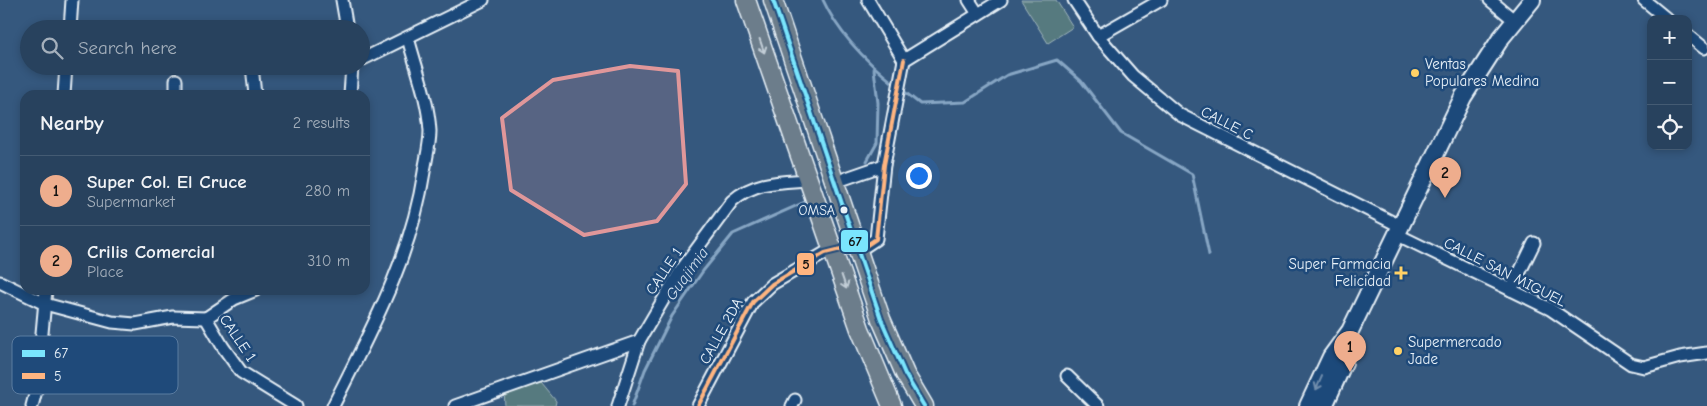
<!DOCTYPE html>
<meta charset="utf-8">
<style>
:root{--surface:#28425e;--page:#344d67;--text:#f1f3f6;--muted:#a5b0bc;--line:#445b73;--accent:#eead8d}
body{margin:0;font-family:"Comic Neue",sans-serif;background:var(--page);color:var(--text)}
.controls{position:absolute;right:15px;top:15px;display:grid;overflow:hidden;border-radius:10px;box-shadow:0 2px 8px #0003}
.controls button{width:45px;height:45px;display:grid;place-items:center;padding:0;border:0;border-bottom:1px solid var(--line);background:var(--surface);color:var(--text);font:25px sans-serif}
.you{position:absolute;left:918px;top:175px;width:18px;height:18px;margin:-12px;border:4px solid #fff;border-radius:50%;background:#1a73e8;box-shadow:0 0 0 8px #1a73e833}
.badge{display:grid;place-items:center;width:32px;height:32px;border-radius:50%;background:var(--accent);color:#111;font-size:16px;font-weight:700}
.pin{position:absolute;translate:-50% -41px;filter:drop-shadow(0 1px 2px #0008)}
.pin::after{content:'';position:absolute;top:26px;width:18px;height:15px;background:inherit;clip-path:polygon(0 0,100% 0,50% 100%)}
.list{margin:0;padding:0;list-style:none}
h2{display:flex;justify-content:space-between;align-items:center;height:65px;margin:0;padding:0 20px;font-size:21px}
h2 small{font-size:16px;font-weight:400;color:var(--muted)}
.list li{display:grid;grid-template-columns:32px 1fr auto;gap:15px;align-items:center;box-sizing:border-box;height:70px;padding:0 20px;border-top:1px solid var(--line)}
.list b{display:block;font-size:19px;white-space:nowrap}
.list p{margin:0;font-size:16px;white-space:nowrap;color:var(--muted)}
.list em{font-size:16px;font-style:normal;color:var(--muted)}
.icon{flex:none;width:28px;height:28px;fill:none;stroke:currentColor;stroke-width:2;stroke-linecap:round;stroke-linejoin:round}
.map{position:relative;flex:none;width:1707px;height:406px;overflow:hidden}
.search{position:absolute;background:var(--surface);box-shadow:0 2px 8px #0003;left:20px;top:20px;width:350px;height:55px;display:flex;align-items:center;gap:12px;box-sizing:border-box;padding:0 18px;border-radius:28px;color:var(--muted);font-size:19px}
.panel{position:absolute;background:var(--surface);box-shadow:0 2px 8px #0003;left:20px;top:90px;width:350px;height:205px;border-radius:15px}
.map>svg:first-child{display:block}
.green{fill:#577a7f;stroke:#a0b6bc}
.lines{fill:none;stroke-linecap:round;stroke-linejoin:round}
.stream{stroke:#87a6c4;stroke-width:3}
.street-casing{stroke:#e8f1f8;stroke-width:15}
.secondary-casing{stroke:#e8f1f8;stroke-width:20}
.primary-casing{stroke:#e8f1f8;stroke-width:21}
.street{stroke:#1f4a7a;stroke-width:11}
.secondary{stroke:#1f4a7a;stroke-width:16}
.primary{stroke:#6c7d8b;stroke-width:18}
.bus-1-casing{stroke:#1f4a7a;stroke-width:8}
.bus-2-casing{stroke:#1f4a7a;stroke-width:8}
.bus-1{stroke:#7ae5fd;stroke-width:4}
.bus-2{stroke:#ffb580;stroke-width:4}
.oneway{stroke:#c3ced7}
.oneway2{stroke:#6f8dac}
.marked{fill:#e0979a;fill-opacity:0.2;stroke:#e0979a;stroke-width:4;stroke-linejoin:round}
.poi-dot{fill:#ffd166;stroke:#1f4a7a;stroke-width:2}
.bus-dot{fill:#e8f1f8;stroke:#1f4a7a;stroke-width:2}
.labels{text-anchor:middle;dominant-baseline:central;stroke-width:5;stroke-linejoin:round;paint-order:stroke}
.bus-label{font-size:14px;fill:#e8f1f8;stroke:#1f4a7a;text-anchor:end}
.poi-label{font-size:15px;fill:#e8f1f8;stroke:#1f4a7a;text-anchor:start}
.street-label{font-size:15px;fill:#e8f1f8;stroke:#1f4a7a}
.water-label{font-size:16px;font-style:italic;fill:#d0deeb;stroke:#1f4a7a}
.key{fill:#1f4a7a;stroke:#5b7ca0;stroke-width:1}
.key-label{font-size:14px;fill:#e8f1f8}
.line-badge{stroke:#1f4a7a;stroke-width:2}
.pale-badge-label{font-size:14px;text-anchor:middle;font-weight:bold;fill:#111}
</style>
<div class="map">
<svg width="1707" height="406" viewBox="0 0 1707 406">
<rect width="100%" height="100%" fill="#35587e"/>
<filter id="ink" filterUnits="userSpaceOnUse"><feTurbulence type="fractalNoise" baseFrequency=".02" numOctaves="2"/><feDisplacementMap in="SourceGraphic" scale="10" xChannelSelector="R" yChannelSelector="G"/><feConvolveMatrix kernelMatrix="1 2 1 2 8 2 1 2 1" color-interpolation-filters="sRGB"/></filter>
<g filter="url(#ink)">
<g class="green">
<polygon points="1021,0 1056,0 1073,27 1048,43"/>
<polygon points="537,378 556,401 555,406 505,406 504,391"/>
</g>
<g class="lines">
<g class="stream">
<path d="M823,0c15,33 46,64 74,86"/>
<polyline points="902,90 920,104 965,102 1007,75 1057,60 1081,81 1121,133 1192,174 1209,255"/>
<polyline points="867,161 877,143 878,103 874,69"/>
<polyline points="632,406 645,370 672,316 703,271 733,234 807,201"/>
</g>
<defs>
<g id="street">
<polyline points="342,0 347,29"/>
<polyline points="868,0 904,60"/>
<polyline points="969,0 978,14"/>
<polyline points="1074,0 1098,36 1133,76 1180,115 1402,227"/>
<polyline points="1490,0 1514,20"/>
<polyline points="1644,0 1667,19"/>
<polyline points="70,29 72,0"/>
<polyline points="1688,35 1704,48"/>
<polyline points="1098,36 1161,0"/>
<polyline points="361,60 483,0"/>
<polyline points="904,60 1001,0"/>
<polyline points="252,66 255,95"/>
<polyline points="64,95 66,66"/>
<polyline points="176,95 176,80"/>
<polyline points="350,95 352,66"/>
<polyline points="835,182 884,165"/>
<polyline points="1398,235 1550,309 1631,364 1644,367 1680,357 1707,353"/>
<polyline points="0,282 45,304 112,322 135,324 173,317 206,318"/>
<polyline points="1511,290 1534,243"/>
<polyline points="206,318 223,347 241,372 296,406"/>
<polyline points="206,318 234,299 256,290"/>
<polyline points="1067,376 1098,406"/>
<polyline points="32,406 37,387 46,290"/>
<path d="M333,406c38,-76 78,-148 91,-234 2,-13 6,-28 6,-41 -2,-32 -14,-63 -22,-93"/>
<path d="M455,406l184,-65 40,-68 53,-72c22,-20 48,-19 75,-21"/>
<polyline points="618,406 639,341"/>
<polyline points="698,406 753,302 772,284 825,253 845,248 864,247 876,239 884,165 904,60"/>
<polyline points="792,406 795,400"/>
</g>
<g id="secondary">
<polyline points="1308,406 1331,357 1350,331 1463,97 1501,38 1532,0"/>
<polyline points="1324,406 1344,362 1349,336"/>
</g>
<g id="primary">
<polyline points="746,0 860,329 892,406"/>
<polyline points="773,0 881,319 905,374 924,406"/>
</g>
</defs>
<use href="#street" class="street-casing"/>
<use href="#secondary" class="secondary-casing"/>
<use href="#primary" class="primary-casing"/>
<use href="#street" class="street"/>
<use href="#secondary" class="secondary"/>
<use href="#primary" class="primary"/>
<defs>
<polyline id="bus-1" points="773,0 881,319 905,374 924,406"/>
<polyline id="bus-2" points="698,406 753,302 772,284 825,253 845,248 864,247 876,239 884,165 904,60"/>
</defs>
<use href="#bus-1" class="bus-1-casing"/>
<use href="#bus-2" class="bus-2-casing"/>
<use href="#bus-1" class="bus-1"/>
<use href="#bus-2" class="bus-2"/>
</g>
<defs><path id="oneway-shaft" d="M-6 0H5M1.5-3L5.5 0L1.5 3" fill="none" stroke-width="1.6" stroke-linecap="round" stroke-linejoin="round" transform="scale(1.25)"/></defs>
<g class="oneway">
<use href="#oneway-shaft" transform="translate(762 46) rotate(71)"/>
<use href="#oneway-shaft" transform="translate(844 282) rotate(71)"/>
</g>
<use class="oneway2" href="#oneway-shaft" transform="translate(1319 383) rotate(114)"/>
</g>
<path class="marked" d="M630,66l48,5 8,113 -29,37 -73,14 -73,-45 -9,-72 51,-38z"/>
<g class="poi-dot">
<circle cx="1415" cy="73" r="5"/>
<path d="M1398.5 265.5h5v5h5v5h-5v5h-5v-5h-5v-5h5z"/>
<circle cx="1398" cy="351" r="5"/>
</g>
<circle class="bus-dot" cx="844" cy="210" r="4.5"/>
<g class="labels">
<g class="bus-label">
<text x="835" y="210">OMSA</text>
</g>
<g class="poi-label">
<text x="1425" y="64">Ventas<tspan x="1425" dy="17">Populares Medina</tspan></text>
<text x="1391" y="264" text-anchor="end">Super Farmacia<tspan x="1391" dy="17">Felicidad</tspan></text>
<text x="1408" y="342">Supermercado<tspan x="1408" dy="17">Jade</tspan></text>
</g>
<g class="street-label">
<text transform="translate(1227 123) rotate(27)">CALLE C</text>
<text transform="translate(664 271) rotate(-56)">CALLE 1</text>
<text transform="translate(1505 272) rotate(27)">CALLE SAN MIGUEL</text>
<text transform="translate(721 331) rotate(-61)">CALLE 2DA</text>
<text transform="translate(238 338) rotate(56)">CALLE 1</text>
</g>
<g class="water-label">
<text transform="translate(687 274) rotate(-54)">Guajimia</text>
</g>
</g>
<rect x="12" y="336" width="166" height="58" rx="8" class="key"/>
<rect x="22" y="350" width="23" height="7" fill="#7ae5fd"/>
<rect x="22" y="373" width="23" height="6" fill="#ffb580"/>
<g class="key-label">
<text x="54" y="358">67</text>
<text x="54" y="381">5</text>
</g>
<g class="line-badge">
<rect x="840" y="229" width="29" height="24" rx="5" fill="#7ae5fd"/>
<rect x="796" y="252" width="19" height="24" rx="5" fill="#ffb580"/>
</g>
<g class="pale-badge-label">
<text x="855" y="246">67</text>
<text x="806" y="269">5</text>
</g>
</svg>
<div class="controls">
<button>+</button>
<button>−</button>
<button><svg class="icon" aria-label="locate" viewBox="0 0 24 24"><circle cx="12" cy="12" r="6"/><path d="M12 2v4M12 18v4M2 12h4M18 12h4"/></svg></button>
</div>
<div class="you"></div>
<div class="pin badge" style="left:1350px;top:372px">1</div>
<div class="pin badge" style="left:1445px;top:198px">2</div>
<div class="search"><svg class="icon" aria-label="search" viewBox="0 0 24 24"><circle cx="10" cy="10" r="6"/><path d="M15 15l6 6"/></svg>Search here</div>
<section class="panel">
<h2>Nearby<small>2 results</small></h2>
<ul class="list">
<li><span class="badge">1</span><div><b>Super Col. El Cruce</b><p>Supermarket</p></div><em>280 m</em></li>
<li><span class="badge">2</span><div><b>Crilis Comercial</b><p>Place</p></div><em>310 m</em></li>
</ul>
</section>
</div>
